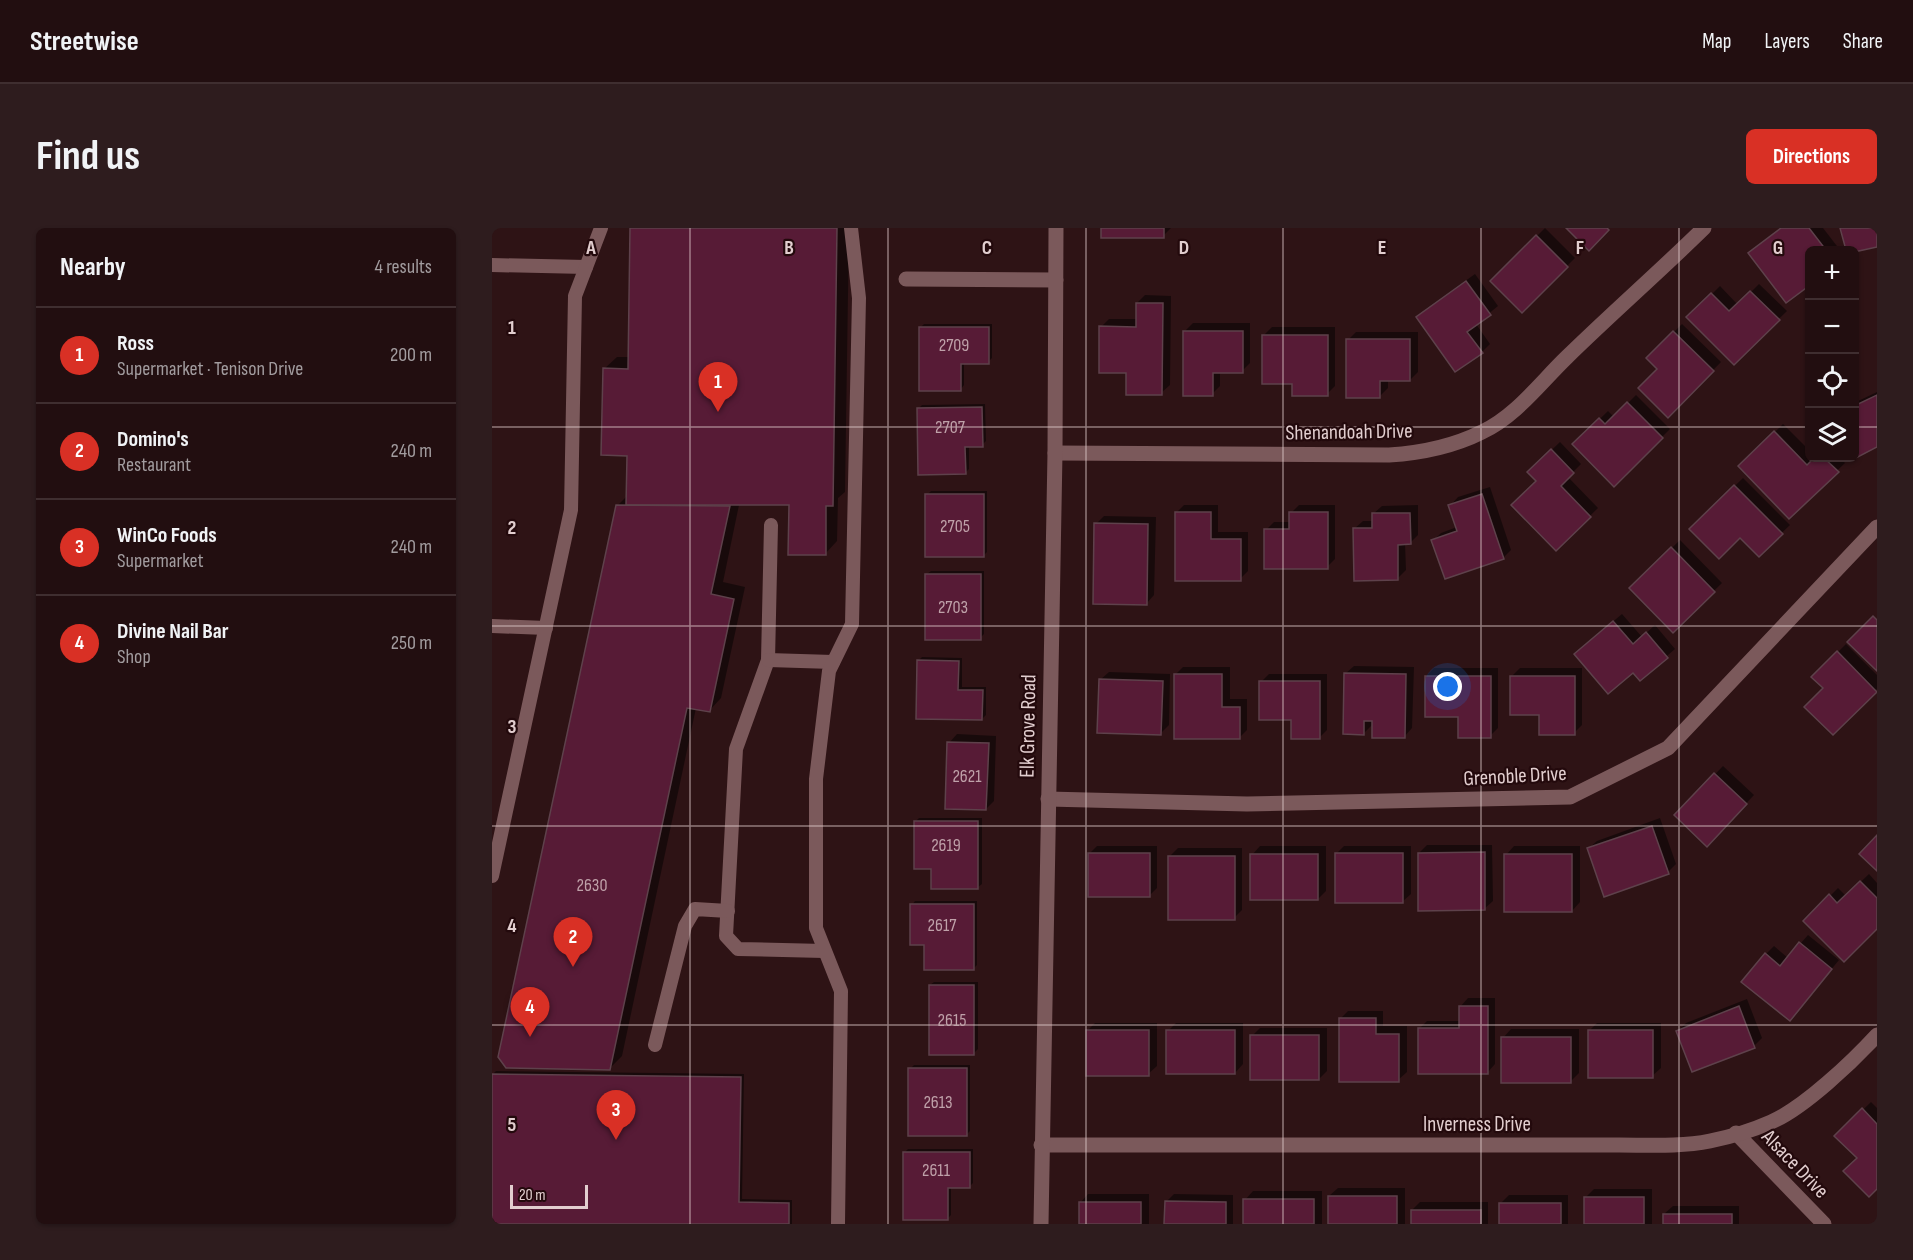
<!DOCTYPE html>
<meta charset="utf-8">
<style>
:root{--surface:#220e10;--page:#2e1c1e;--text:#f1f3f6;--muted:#a29c9f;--line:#3f2e30;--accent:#d93025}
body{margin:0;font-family:"Sofia Sans Condensed",sans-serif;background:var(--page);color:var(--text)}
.controls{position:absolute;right:18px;top:18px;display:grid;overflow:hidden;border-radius:9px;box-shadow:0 2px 4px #0004}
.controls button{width:54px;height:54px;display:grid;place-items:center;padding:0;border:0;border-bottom:2px solid var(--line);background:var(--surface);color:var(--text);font:30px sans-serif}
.scale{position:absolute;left:18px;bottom:15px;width:78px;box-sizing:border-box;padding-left:6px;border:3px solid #e2cecf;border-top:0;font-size:16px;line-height:21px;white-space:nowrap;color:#e2cecf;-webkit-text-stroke:4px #23090c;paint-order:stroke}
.you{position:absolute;left:956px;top:459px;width:21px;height:21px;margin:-15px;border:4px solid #fff;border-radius:50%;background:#1a73e8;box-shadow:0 0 0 9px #1a73e833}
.badge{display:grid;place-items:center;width:39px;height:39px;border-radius:50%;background:var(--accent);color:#fff;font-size:20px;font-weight:700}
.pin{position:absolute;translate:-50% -50px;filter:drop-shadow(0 2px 3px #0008)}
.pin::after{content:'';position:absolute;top:32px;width:21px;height:18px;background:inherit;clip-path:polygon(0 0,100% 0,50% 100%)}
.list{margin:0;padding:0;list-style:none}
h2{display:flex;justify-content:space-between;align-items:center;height:78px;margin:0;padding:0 24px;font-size:26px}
h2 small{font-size:20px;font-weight:400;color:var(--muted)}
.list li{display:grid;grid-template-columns:39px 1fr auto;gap:18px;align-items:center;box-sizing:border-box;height:96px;padding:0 24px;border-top:2px solid var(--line)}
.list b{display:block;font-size:22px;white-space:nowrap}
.list p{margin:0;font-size:20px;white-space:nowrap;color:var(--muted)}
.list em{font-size:20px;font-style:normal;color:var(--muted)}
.icon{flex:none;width:33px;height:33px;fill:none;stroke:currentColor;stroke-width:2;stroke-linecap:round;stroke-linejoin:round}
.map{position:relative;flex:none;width:1385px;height:996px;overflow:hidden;border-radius:9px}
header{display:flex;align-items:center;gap:36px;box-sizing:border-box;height:84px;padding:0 30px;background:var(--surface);border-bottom:2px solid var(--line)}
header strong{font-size:28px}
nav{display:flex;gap:33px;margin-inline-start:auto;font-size:21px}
.intro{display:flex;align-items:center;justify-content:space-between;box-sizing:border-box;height:144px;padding:0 36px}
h1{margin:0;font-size:42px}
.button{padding:15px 27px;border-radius:9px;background:var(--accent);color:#fff;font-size:21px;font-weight:700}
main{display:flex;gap:36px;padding:0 36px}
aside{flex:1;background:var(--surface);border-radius:9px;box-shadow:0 2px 4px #0004}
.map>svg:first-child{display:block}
.shadow{fill:#0007}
.building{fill:#571b36;stroke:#5e414b;stroke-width:1.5}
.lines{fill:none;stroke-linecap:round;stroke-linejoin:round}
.lane{stroke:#7b595b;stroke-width:14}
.street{stroke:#7b595b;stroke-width:15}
.grid{fill:none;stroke:#e2cecf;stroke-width:1.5;stroke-opacity:0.55}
.labels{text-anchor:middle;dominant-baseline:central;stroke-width:4.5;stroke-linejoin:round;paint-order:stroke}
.number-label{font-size:18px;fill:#bfa1a9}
.street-label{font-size:21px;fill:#e2cecf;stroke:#23090c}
.grid-label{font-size:20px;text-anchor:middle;font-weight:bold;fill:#e2cecf;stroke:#23090c;stroke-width:4.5;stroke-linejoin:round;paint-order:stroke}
</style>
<header>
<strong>Streetwise</strong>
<nav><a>Map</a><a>Layers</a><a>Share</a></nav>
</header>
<div class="intro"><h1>Find us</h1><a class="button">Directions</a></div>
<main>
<aside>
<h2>Nearby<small>4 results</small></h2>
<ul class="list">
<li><span class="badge">1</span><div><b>Ross</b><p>Supermarket · Tenison Drive</p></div><em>200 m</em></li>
<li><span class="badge">2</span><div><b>Domino's</b><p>Restaurant</p></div><em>240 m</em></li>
<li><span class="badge">3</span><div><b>WinCo Foods</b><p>Supermarket</p></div><em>240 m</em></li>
<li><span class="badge">4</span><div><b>Divine Nail Bar</b><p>Shop</p></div><em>250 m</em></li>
</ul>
</aside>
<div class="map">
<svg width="1385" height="996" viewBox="0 0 1385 996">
<rect width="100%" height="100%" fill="#2e1315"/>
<g class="shadow">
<polygon points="139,0 357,0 353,264 346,270 345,313 333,326 299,276 247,277 231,354 253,359 229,470 217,483 204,480 130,828 117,841 125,278 136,267 136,226 112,141 125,129 138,129"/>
<polygon points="610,0 679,0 671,8"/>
<polygon points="1053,0 1083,30 1030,83 1000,53"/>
<polygon points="1289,0 1331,0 1348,22 1258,25"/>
<polygon points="983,46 1006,78 984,96 998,116 990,124 926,89 934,81"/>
<polygon points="1267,56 1295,83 1242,135 1197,89 1228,58 1246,77"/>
<polygon points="653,67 679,68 678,157 669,165 635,144 609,99 617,91 645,91 645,75"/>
<polygon points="701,95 758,95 758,135 750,143 728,143 728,158 720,166 693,103"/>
<polygon points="432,96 500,96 500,130 496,134 472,134 472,157 469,161 428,100"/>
<polygon points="1190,96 1229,134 1176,188 1167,141 1156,130"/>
<polygon points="780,99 843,99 843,158 835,166 802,155 772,107"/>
<polygon points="864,104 926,104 926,144 918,152 896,152 896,160 888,168 856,112"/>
<polygon points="1385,164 1385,218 1362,229 1362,175"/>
<polygon points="1144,167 1178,201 1122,257 1082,216 1116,183 1122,189"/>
<polygon points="493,176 494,213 490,217 477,217 477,241 473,245 427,180 430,177"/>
<polygon points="1291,196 1318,223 1318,230 1348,230 1353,235 1297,289 1248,238"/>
<polygon points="1068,214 1089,236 1076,249 1106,280 1064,321 1045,253 1037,244"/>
<polygon points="1251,250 1298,297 1267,327 1248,308 1199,301"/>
<polygon points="998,259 1019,322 1011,330 941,313 949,305 965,299 958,278 966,269"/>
<polygon points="439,263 495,263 495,324 491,328 435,267"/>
<polygon points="692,277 726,277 726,304 756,304 756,343 748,351 684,285"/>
<polygon points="807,277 843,277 843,331 835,339 774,302 782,294 799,294 799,285"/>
<polygon points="926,277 926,307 918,315 913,315 914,342 906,350 862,301 871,293 882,293 881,286 890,278"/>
<polygon points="612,288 664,289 662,367 654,376 604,296"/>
<polygon points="1188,312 1230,355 1181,403 1139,360"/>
<polygon points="439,343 492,343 492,406 488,410 435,346"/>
<polygon points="1130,386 1150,409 1163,397 1183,421 1148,451 1141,443 1092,418"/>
<polygon points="1354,416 1385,447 1385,461 1341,505 1333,460 1321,449"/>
<polygon points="430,429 470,430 470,459 494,459 494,487 490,491 426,433"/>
<polygon points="862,438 922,439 920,500 912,509 882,495 872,505 853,446"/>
<polygon points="691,439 738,439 738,471 755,471 755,502 747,510 683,447"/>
<polygon points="942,440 1006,440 1006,500 998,508 967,488 934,448"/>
<polygon points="1028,440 1090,440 1090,497 1082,505 1049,486 1020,448"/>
<polygon points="617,444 678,446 677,497 668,506 608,452"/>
<polygon points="777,446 835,446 835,502 827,510 800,491 769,454"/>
<polygon points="465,506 504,508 502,573 494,581 457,515"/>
<polygon points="1231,538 1262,567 1215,617 1184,587"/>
<polygon points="427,590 490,590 490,656 486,659 440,640 424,593"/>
<polygon points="1168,590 1184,636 1176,644 1096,621 1105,613"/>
<polygon points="935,617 1000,617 1001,673 992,681 927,625"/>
<polygon points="605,618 665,618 665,660 657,668 597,626"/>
<polygon points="768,618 834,618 834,663 826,671 760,627"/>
<polygon points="852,618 919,618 919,666 910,674 844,626"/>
<polygon points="1022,618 1088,618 1088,674 1080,683 1014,627"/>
<polygon points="686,620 750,620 750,682 742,690 678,628"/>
<polygon points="1377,646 1385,655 1385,699 1313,693 1346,660 1354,668"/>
<polygon points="423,673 485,673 485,737 481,741 434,715 420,677"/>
<polygon points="1316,707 1347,732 1305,783 1274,726 1282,718 1296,730"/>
<polygon points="442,754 486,754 486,821 482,825 438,757"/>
<polygon points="976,770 1003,770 1003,836 995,845 927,801 935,793 968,793 968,779"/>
<polygon points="1255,771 1270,810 1262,818 1186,803 1194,795"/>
<polygon points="856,783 891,783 891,798 915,798 915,844 906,852 848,791"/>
<polygon points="603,795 665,795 665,838 656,846 595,803"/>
<polygon points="684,795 751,795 751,836 743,845 676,803"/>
<polygon points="1105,795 1169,795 1169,840 1160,848 1097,803"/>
<polygon points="768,800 835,800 835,843 827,851 760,808"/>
<polygon points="1019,801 1087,801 1087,845 1079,853 1011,810"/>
<polygon points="422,837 478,837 478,903 474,907 418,841"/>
<polygon points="4,843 252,846 250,971 300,972 300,996 0,996 1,846"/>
<polygon points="1379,874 1385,880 1385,959 1367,930 1344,908"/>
<polygon points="416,921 481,921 481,955 477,959 459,959 459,987 456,990 412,925"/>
<polygon points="846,960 913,960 913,996 837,996 837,968"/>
<polygon points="1102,961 1160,961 1160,996 1094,996 1094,969"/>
<polygon points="761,963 830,963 830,996 753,996 753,972"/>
<polygon points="596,966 657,966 657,996 588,996 588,975"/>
<polygon points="682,966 741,967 741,996 674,996 674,974"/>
<polygon points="1017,967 1076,967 1076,996 1009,996 1009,975"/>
<polygon points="928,974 996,974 996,996 920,996 920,982"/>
<polygon points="1181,978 1247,978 1247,996 1172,996 1172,986"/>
</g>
<g class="building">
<polygon points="138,0 345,0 341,278 334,278 334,327 296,327 297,277 134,277 135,228 109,227 111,140 136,141"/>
<rect x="609" y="0" width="63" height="10"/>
<polygon points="1074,0 1115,0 1117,2 1097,23"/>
<polygon points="1289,0 1317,0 1334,22 1318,22 1318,57 1294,75 1256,25"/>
<polygon points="1348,0 1385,0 1385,19 1362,24 1362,22 1354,22"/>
<polygon points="1044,7 1076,39 1030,85 998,53"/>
<polygon points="974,53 999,87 975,104 991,125 963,144 924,89"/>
<polygon points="1258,63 1288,92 1242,137 1194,89 1219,65 1237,83"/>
<polygon points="644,75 671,75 670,167 634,167 634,145 607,145 607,98 644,99"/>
<polygon points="427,99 497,99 497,136 469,136 469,163 427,163"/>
<polygon points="691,103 751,103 751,145 721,145 721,168 691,168"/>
<polygon points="1181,103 1222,143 1176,190 1146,160 1165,141 1154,130"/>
<polygon points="770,107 836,107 836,168 800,168 800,156 770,156"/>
<polygon points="854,111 918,111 918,153 888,153 888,170 854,170"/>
<polygon points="1385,167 1385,219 1360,232 1359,230 1362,230 1362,178"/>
<polygon points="1135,174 1171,210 1122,259 1080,216 1107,190 1113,196"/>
<polygon points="490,179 491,219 473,219 474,246 426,247 425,180"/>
<polygon points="1282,203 1315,237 1322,230 1332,230 1347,244 1297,291 1246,238"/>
<polygon points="1059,221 1082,245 1069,258 1099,289 1064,323 1019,277 1044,253 1035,244"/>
<polygon points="1242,257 1291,306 1267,329 1248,310 1227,331 1197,301"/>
<rect x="433" y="266" width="59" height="63"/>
<polygon points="990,266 1012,331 953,351 939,312 965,303 956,277"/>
<polygon points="124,277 238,278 219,366 242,371 218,484 195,480 118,842 14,840 6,829"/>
<polygon points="683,284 719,284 719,311 749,311 749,353 683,353"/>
<polygon points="797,284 836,284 836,341 772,341 772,301 797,301"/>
<polygon points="880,285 918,285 919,316 906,317 906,352 862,353 861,300 880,300"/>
<polygon points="602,295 656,296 655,377 601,376"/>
<polygon points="1179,319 1223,364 1181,405 1137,360"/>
<rect x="433" y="346" width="56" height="66"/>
<polygon points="1381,388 1385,392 1385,443 1355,414"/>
<polygon points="1121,393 1141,416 1154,404 1176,430 1148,453 1141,445 1116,466 1082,426"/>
<polygon points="1345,423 1385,464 1341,507 1312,479 1331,460 1319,449"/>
<polygon points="425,432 467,433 466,462 491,462 490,492 424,491"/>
<polygon points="852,445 914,446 913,510 880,510 880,493 872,493 872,507 851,506"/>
<polygon points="682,446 730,446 730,479 748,479 748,511 682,511"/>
<polygon points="933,448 999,448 999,510 966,510 966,489 933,489"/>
<polygon points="1018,448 1083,448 1083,507 1047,507 1047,487 1018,487"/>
<polygon points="607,451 671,453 669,507 605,505"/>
<polygon points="767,453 828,453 828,511 799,511 799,492 767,492"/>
<polygon points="455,514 497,515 494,582 453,581"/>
<polygon points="1222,545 1255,576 1215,619 1182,587"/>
<polygon points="422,593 486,593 486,661 439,661 439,641 422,641"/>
<polygon points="1160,598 1177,646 1112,669 1095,620"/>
<polygon points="1385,607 1385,643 1367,626"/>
<polygon points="993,624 993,682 926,683 926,625"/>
<rect x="596" y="625" width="62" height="44"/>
<rect x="843" y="625" width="68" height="50"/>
<rect x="758" y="626" width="68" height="46"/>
<rect x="1012" y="626" width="68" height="58"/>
<rect x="676" y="628" width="67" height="64"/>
<polygon points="1368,653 1385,670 1385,701 1352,734 1311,693 1337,666 1345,675"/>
<polygon points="418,676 482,676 482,742 432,742 432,717 418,717"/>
<polygon points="1307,714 1340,741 1298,793 1249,754 1273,725 1288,738"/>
<rect x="437" y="757" width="45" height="70"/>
<polygon points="967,778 996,778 996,846 926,846 926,800 967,800"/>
<polygon points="1247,778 1263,820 1200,844 1184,803"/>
<polygon points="847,790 884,790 884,806 907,806 907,854 847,854"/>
<rect x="594" y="802" width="63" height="46"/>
<rect x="674" y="802" width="69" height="44"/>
<rect x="1096" y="802" width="65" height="48"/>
<rect x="758" y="807" width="69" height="45"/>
<rect x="1009" y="809" width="70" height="46"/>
<rect x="416" y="840" width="59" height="68"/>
<polygon points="0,846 249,849 247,974 297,975 297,996 0,996"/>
<polygon points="1370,880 1385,896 1385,961 1377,969 1351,943 1365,930 1342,908"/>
<polygon points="411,924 478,924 478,960 456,960 456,992 411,992"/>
<rect x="836" y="968" width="69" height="28"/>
<rect x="1092" y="969" width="60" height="27"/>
<rect x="751" y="971" width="71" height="25"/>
<polygon points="673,973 734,974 734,996 672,996"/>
<rect x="587" y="974" width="62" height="22"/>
<rect x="1007" y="975" width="62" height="21"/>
<rect x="919" y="982" width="70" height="14"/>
<rect x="1171" y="986" width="69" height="10"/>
</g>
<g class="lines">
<g class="lane">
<polyline points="0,37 94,39"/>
<polyline points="279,297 276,432 244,521 234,708 246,721 332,723"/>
<polyline points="0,398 54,400"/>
<polyline points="276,432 341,434"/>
<polyline points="0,648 79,282 83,68 109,0"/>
<polyline points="163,817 193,698 203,681 236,683"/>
<polyline points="346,996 349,763 324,700 324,551 337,443 360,396 367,70 359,0"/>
</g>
<g class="street">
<polyline points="414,51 564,52"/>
<path d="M563,225l334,2c32,-2 63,-8 93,-23 34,-16 58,-49 85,-75 45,-44 92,-85 137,-129"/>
<polyline points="556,571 755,576 1078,569 1176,520 1385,299"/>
<polyline points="1244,905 1332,996"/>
<path d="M549,917h578c29,0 62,2 91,-4 20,-4 43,-11 61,-19 33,-14 82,-61 106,-87"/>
<polyline points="549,996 563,225 564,0"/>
</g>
</g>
<path class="grid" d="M198,0v996M396,0v996M594,0v996M791,0v996M989,0v996M1187,0v996M0,199h1318M1362,199h23M0,398h1385M0,598h1385M0,797h1385"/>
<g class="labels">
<g class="number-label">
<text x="462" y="117">2709</text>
<text x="458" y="199">2707</text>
<text x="463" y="298">2705</text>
<text x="461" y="379">2703</text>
<text x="475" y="548">2621</text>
<text x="454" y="617">2619</text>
<text x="100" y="657">2630</text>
<text x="450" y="697">2617</text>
<text x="460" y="792">2615</text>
<text x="446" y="874">2613</text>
<text x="444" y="942">2611</text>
</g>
<g class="street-label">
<text transform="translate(857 204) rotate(-1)">Shenandoah Drive</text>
<text transform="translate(536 498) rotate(-89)">Elk Grove Road</text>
<text transform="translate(1023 548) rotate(-3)">Grenoble Drive</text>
<text x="985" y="896">Inverness Drive</text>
<text transform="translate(1303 936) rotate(46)">Alsace Drive</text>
</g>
</g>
<g class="grid-label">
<text x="99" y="26">A</text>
<text x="297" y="26">B</text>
<text x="495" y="26">C</text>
<text x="692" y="26">D</text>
<text x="890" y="26">E</text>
<text x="1088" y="26">F</text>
<text x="1286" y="26">G</text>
<text x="20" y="106">1</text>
<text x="20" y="306">2</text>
<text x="20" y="505">3</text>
<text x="20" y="704">4</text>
<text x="20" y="903">5</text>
</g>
</svg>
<div class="controls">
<button>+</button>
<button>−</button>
<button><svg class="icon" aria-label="locate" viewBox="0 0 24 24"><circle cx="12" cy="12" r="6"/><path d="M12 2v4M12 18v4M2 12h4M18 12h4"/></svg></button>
<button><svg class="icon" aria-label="layers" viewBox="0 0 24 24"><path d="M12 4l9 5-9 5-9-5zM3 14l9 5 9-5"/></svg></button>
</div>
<div class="scale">20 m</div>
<div class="you"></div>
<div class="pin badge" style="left:226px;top:184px">1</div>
<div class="pin badge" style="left:81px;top:739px">2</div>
<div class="pin badge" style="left:124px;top:912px">3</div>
<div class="pin badge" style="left:38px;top:809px">4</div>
</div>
</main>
